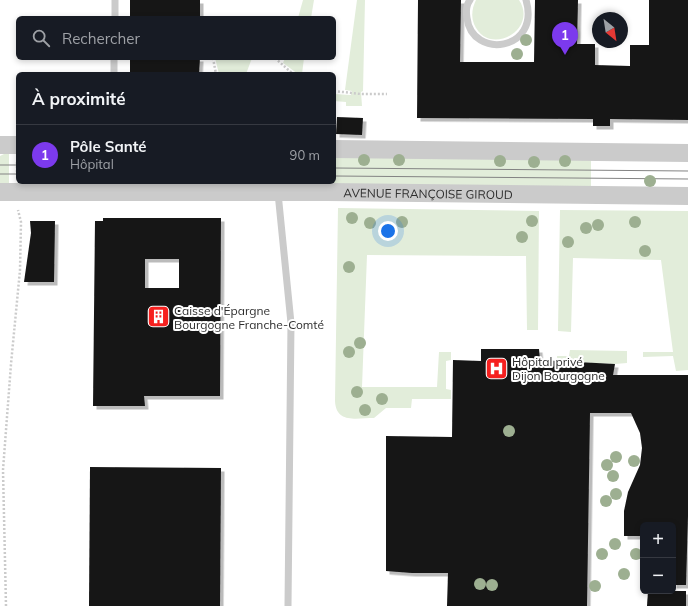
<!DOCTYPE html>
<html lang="fr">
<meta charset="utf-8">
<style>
:root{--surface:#171b24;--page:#20242c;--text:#f1f3f6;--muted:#9ea1a6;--line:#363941;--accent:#7c3aed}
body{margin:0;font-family:Mulish,sans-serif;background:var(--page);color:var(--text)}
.controls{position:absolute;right:12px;bottom:12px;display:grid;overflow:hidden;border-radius:6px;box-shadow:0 2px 6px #0003}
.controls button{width:36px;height:36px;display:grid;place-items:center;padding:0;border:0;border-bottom:1px solid var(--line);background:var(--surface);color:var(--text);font:20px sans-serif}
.compass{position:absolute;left:592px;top:12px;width:36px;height:36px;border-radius:50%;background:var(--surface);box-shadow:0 2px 6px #0003;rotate:150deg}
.you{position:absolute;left:388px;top:231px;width:14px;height:14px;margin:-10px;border:3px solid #fff;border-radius:50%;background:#1a73e8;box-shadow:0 0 0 6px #1a73e833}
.badge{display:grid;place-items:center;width:26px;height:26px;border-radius:50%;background:var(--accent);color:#fff;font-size:13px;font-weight:700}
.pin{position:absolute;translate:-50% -33px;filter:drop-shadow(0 1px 2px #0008)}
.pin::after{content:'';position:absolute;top:21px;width:14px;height:12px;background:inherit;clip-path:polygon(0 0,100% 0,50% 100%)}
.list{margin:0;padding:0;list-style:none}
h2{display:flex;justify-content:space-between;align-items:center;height:52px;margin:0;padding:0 16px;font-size:17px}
h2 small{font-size:13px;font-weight:400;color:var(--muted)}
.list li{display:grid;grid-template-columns:26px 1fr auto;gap:12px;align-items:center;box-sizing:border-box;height:60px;padding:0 16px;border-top:1px solid var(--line)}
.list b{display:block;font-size:15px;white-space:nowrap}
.list p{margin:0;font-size:13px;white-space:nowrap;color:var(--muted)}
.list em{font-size:13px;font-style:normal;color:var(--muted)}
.icon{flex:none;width:22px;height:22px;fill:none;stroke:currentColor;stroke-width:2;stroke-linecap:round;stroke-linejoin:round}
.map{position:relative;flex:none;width:688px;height:606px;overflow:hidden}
.search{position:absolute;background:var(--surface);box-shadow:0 2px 6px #0003;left:16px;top:16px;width:320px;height:44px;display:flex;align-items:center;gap:10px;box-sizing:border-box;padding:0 14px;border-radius:6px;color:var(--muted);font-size:15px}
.panel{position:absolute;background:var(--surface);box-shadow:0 2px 6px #0003;left:16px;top:72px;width:320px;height:112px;border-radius:6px}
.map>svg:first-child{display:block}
.green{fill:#e2edda}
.building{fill:#151515;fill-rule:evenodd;filter:url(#shadow)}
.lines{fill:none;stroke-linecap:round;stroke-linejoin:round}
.path{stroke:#cbcbcb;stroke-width:2.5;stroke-dasharray:2 2;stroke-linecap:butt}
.service{stroke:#cbcbcb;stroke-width:7}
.tertiary{stroke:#cbcbcb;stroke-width:18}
.tram{stroke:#838383;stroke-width:1}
.tree{fill:#9daf91}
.labels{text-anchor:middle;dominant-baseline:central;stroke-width:4;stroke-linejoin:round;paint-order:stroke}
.street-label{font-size:12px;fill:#2e2e2e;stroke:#fff}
.poi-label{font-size:12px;fill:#2e2e2e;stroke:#fff;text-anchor:start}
</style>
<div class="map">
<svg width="688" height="606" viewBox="0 0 688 606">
<defs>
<filter id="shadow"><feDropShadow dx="3.5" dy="3.5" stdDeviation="0" flood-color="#0004"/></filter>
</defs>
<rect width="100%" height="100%" fill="#fff"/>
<g class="green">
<polygon points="303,0 314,0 311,18 298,18"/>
<polygon points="357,0 365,0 363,91 361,92 362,106 346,106 346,102 334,101 334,94 351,95 352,91 345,90"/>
<path d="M476,0h43c20,30 -31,58 -45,24 -3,-8 -2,-16 2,-24z"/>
<polygon points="215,58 252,58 246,74 219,74"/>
<polygon points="285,58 304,58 302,74 298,74 283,63"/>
<polygon points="4,154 9,154 9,186 0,183 0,156"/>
<polygon points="334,157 591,159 591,190 177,186 177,182 334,182"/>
<path d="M338,208l201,3 -1,119h-11l-1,-74 -159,-1 -5,132h75l2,-35h12v8l-5,1v28l5,1v9h-39l-1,9h-25l-12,10c-17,0 -38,6 -39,-17z"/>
<polygon points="560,210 688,211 688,370 676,371 673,356 643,357 643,352 673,352 661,260 573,258 571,332 558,331"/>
<polygon points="570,350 627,351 627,363 615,364 557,361 557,356 569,356"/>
</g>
<g class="building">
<rect x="130" y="0" width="70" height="18"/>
<polygon points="418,0 461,0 460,62 534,62 535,0 578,0 577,44 595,44 595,65 630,66 630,45 649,45 649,0 688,0 688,120 610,119 610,126 593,126 593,119 417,118"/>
<polygon points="130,58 200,58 199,74 130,74"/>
<polygon points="337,117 363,118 362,135 336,134"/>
<path d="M103,218h118l-1,178h-76l1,10h-52l2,-185h8zM145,259h34v29h-34z"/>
<polygon points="30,221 55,221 54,282 24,282 31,233"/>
<polygon points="481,349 539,349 540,360 615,364 613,375 688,375 688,516 686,585 673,585 673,525 643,525 643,536 624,536 624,511 628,492 640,465 642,448 640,433 631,413 590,413 587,606 447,606 448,573 412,573 386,571 386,436 452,437 453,360 481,361"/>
<polygon points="90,467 221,468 220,606 89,606"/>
<polygon points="648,591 686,591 686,606 647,606"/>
</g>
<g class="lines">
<g class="path">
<polyline points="213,58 216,74"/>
<polyline points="275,58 293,74"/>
<polyline points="334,91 361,94 387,94"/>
<polyline points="17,162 17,175"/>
<polyline points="6,606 3,470 11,364 20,270 21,222 18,210"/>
</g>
<g class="service">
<path d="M470,0c-4,5 -4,12 -3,18 5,42 74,33 59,-18"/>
<polyline points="115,18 115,0"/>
<polyline points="114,74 114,58"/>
<polyline points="278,193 291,323 288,606"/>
</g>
<g class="tertiary">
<polyline points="0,145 18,145"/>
<polyline points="334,149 688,153"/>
<path id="s1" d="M0,192h328l360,4"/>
</g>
<g class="tram">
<polyline points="0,165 18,165"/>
<polyline points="334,168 688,171"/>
<polyline points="0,174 18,174"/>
<polyline points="334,176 688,179"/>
</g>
</g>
<g class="tree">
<circle cx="526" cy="40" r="6"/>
<circle cx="517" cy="54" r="6"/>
<circle cx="364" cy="160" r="6"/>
<circle cx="399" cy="160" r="6"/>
<circle cx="500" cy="161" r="6"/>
<circle cx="565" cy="161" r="6"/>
<circle cx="534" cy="162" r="6"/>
<circle cx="650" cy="181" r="6"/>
<circle cx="352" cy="218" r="6"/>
<circle cx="532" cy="221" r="6"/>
<circle cx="402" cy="222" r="6"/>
<circle cx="635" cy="222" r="6"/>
<circle cx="370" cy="223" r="6"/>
<circle cx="598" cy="225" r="6"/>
<circle cx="586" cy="228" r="6"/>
<circle cx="522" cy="237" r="6"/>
<circle cx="568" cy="242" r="6"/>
<circle cx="645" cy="251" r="6"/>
<circle cx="349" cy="267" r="6"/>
<circle cx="360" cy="343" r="6"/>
<circle cx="349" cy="352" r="6"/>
<circle cx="357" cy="392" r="6"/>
<circle cx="382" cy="399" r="6"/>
<circle cx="365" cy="410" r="6"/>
<circle cx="509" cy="431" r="6"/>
<circle cx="616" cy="457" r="6"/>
<circle cx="634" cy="461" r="6"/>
<circle cx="607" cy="465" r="6"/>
<circle cx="613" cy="476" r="6"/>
<circle cx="616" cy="494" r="6"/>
<circle cx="606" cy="501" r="6"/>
<circle cx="615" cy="544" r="6"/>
<circle cx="602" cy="554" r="6"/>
<circle cx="636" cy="554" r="6"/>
<circle cx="624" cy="574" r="6"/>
<circle cx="480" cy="584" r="6"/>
<circle cx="492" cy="585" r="6"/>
<circle cx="595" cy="586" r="6"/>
</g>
<defs>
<symbol id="building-square" viewBox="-11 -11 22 22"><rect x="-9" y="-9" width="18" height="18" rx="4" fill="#f6201f" stroke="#fff"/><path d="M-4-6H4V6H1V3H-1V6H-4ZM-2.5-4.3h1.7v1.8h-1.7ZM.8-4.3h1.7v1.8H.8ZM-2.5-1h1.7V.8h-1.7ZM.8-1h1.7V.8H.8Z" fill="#fff"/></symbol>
<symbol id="hospital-square" viewBox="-11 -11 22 22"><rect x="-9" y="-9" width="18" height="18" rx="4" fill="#f6201f" stroke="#fff"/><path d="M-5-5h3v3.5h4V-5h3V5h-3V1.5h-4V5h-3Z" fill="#fff"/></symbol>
</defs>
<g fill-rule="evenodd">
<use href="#building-square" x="146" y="304" width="25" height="25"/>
<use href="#hospital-square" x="484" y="356" width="25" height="25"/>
</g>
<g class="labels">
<g class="street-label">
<text stroke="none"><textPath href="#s1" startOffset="428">AVENUE FRANÇOISE GIROUD</textPath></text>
</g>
<g class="poi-label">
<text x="174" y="310">Caisse d'Épargne<tspan x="174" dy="14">Bourgogne Franche-Comté</tspan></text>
<text x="512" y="361">Hôpital privé<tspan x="512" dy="14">Dijon Bourgogne</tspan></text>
</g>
</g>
</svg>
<div class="controls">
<button>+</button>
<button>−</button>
</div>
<svg class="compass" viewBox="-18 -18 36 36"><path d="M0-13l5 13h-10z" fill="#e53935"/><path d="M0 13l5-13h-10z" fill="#9ea1a6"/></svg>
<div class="you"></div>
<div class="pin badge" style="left:565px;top:55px">1</div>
<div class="search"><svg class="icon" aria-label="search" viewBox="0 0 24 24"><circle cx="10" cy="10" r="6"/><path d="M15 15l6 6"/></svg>Rechercher</div>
<section class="panel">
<h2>À proximité<small></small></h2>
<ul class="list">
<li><span class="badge">1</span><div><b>Pôle Santé</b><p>Hôpital</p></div><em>90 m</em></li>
</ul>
</section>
</div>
